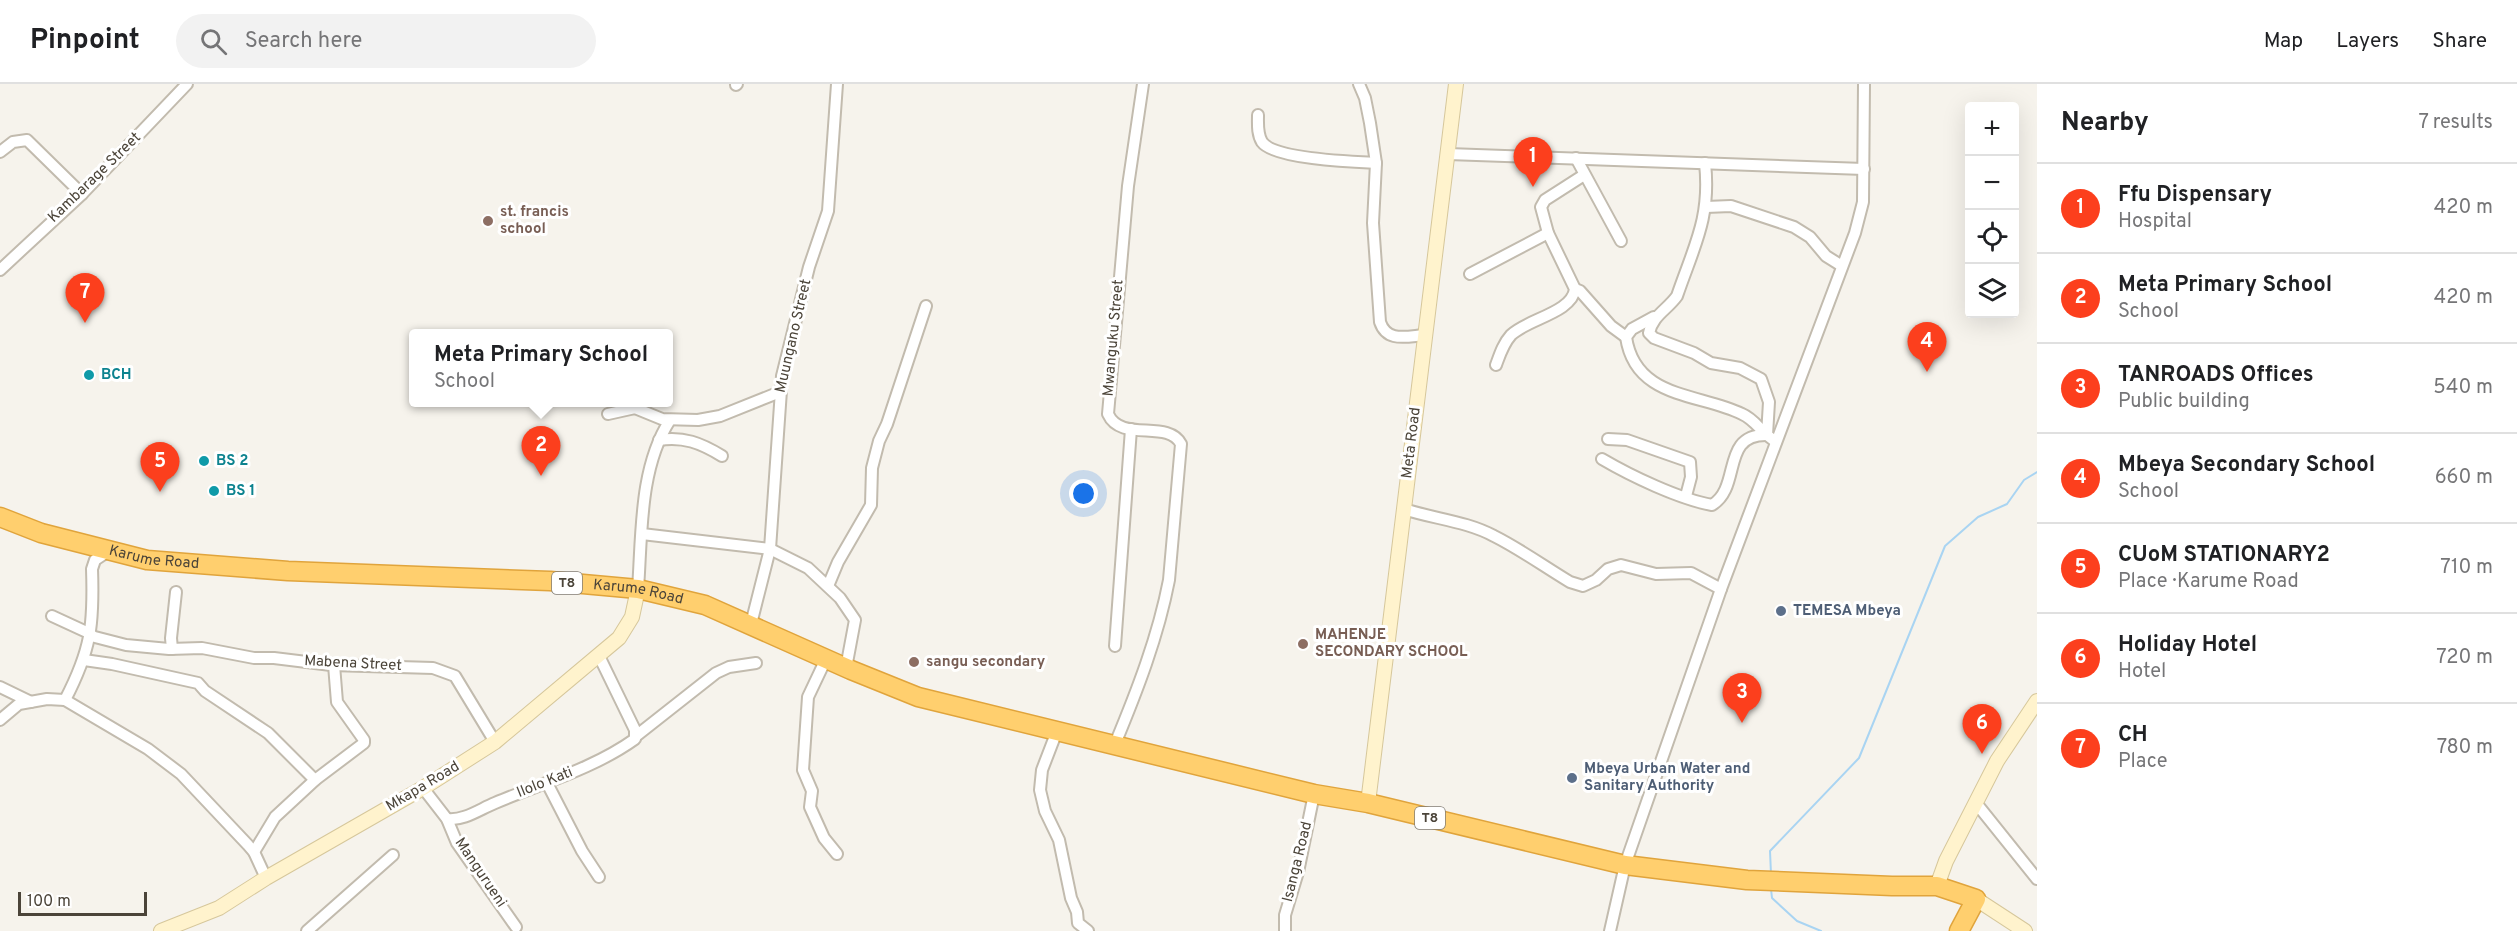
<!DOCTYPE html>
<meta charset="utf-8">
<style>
:root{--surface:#fff;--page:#f2f2f2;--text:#202124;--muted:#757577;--line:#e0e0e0;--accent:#fc3f1d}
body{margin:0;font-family:Overpass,sans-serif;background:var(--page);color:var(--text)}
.controls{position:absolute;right:18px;top:18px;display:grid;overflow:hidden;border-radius:6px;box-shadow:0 6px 24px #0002}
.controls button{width:54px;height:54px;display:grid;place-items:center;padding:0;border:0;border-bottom:2px solid var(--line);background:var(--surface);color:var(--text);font:30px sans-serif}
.scale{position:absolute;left:18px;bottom:15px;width:129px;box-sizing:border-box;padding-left:6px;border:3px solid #4b4439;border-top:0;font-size:16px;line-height:21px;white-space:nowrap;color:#4b4439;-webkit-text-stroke:4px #fff;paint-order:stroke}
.you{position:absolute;left:1084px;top:410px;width:21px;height:21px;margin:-15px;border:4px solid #fff;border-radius:50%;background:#1a73e8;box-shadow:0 0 0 9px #1a73e833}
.badge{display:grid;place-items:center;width:39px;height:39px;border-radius:50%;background:var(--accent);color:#fff;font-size:20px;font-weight:700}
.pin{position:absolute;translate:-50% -50px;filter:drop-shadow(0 2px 3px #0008)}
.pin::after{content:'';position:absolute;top:32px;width:21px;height:18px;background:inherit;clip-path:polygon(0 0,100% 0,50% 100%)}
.popup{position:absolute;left:409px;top:245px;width:264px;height:78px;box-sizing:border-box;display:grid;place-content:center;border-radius:6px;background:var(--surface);filter:drop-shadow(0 2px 4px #0005);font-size:20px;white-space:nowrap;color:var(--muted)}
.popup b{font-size:22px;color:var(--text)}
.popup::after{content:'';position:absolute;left:50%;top:100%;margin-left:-12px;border:12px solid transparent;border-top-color:var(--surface)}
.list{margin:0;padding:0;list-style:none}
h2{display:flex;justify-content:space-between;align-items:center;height:78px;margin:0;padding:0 24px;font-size:26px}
h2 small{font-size:20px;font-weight:400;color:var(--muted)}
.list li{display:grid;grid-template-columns:39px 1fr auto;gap:18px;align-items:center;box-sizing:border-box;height:90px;padding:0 24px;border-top:2px solid var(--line)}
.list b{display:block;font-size:22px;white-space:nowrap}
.list p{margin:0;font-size:20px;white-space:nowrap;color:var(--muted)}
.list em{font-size:20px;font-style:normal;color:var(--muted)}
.icon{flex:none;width:33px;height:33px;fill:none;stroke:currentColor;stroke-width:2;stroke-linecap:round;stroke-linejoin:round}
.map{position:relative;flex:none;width:2037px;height:847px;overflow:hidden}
header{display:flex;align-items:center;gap:36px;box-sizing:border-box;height:84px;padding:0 30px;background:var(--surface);border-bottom:2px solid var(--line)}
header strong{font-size:28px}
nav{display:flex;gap:33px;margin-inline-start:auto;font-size:21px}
.search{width:420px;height:54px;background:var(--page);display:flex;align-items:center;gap:15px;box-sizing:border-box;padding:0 21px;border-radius:33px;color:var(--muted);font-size:22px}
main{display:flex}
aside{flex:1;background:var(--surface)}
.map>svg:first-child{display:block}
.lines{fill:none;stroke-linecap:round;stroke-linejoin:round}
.stream{stroke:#a9d4f2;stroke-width:2}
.street-casing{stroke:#c2bbae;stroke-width:14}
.secondary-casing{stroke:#d6c79b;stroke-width:16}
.highway-casing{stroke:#e0a43c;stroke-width:21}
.street{stroke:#fff;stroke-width:10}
.secondary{stroke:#fff3cd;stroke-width:14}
.highway{stroke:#ffcf6e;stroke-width:18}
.education-dot{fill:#8d6e63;stroke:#fff;stroke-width:2}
.culture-dot{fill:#0f9aa8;stroke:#fff;stroke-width:2}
.service-dot{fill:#5c6f8a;stroke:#fff;stroke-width:2}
.labels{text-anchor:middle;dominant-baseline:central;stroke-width:6;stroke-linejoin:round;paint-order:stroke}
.shield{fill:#fff;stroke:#817c74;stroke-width:1.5}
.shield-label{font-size:14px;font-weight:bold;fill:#4b4439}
.street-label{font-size:15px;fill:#4b4439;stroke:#fff}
.education-label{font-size:15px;font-weight:bold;fill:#785e54;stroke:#fff;text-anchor:start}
.culture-label{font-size:15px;font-weight:bold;fill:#0d838f;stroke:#fff;text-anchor:start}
.service-label{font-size:15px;font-weight:bold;fill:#4e5e75;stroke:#fff;text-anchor:start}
</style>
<header>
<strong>Pinpoint</strong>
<div class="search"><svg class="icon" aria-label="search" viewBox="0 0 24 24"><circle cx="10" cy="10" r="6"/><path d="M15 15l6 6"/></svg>Search here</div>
<nav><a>Map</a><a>Layers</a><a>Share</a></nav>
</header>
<main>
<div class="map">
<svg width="2037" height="847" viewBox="0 0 2037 847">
<rect width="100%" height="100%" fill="#f6f3ec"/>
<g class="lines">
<g class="stream">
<polyline points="1771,790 1770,767 1859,674 1945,462 1978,433 2007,420 2024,396 2037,388"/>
<polyline points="1771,805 1772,814 1797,837 1821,847"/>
</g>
<defs>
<g id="street">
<path d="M1359,0l6,14 5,25 6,40 -3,60 7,99c7,21 27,14 46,13"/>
<polyline points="736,1 737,0"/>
<path d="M1258,31c0,9 -1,19 4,27 12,17 93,20 114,21"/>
<polyline points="0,68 13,58 27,56 82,110"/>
<polyline points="1448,70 1864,85"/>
<polyline points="1576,74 1621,157"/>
<path d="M1705,79c6,55 -11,83 -28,133 -10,14 -24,19 -28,37l5,5 40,15 17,10 29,5 21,11 8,23 -2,33 9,7"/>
<polyline points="1706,123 1731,122 1794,143 1810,153 1826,172 1842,182"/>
<polyline points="0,186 82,110 187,0"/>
<polyline points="1470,190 1548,149"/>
<polyline points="1575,205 1580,207 1611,242 1626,253"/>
<path d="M1654,233l-22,12 -6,8c9,62 73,56 116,77 10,4 17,14 25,21"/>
<path d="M1496,281c4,-11 7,-21 15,-30 16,-16 61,-22 64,-46l-27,-56 -7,-26 4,-7 39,-25"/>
<polyline points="608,330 635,324 662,335 698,336 720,332 780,308"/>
<polyline points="1608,355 1627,356 1690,378 1691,393 1686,412"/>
<path d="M659,356c24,-4 42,3 63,16"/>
<path d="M1602,375c29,17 77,40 110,46 30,-18 8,-71 55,-70"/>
<path d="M1404,425c30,10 62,12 90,27 26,13 51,31 76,46l13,4 13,-6 12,-11 13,-4 35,9 35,-1 30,16"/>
<polyline points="642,450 770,465 808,484 840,514 855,536 846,584"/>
<polyline points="828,502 838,478 871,421 872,384 879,357 887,340 926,222"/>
<path d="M638,505c4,-55 1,-121 32,-169"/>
<polyline points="52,532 91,550"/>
<polyline points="751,540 770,465 782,292 809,183 828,127 837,0"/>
<polyline points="91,552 126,561 169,565 202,564 254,574 274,574 331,581 433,584 455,592 495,658"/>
<polyline points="1115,562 1131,345"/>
<polyline points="172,565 171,554 176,508"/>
<polyline points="826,575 808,613 803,686 812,707 810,723 824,754 837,770"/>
<polyline points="84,576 112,580 198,599 205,607 268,649 315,696"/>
<polyline points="0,603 31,618"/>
<path d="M65,616c26,-50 29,-75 27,-131l3,-9 15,-10"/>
<polyline points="0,636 19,620 47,615 65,616 148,665 181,690 248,761 254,768 266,794"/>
<polyline points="1057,647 1042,686 1040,706 1045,727 1059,756 1071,814 1077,828 1078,839 1088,847"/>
<polyline points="636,652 716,589 729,583 756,579"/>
<path d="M1115,660c22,-53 43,-107 54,-164l12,-136c-13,-25 -60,-1 -73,-30l20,-228 15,-102"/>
<polyline points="547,699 582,767 599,793"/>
<polyline points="423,704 447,735 457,759 516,843"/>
<polyline points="1976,719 2037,795"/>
<path d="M447,735c17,2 33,-10 48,-16 47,-20 98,-34 140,-64v-9l-36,-74"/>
<polyline points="254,768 275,733 315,696 364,659 364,656 337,618 334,581"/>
<polyline points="307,847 393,771"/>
<polyline points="1285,847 1285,831 1298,788 1314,710"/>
<polyline points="1610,847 1625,781 1721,505 1855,149 1863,118 1864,0"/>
</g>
<g id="secondary">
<polyline points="1368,719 1456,0"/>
<polyline points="1937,802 1946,777 1997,677 2037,617"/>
<polyline points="1976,815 2025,847"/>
<polyline points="161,847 219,824 266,794 423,704 495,658 619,554 632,533 638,505"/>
</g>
<g id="highway">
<path id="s1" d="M0,433l41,16 106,27 141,11 262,10 88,8 67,16 146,65 67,27 396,97 54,9 257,62 122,15 145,6h45l39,13 -17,32"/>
</g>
</defs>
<use href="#street" class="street-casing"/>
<use href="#secondary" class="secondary-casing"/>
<use href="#highway" class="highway-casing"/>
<use href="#street" class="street"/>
<use href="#secondary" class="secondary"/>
<use href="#highway" class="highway"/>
</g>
<g class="education-dot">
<circle cx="488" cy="137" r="6"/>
<circle cx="1303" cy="560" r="6"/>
<circle cx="914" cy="578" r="6"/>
</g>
<g class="culture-dot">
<circle cx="89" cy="291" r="6"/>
<circle cx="204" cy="377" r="6"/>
<circle cx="214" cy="407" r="6"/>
</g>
<g class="service-dot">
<circle cx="1781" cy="527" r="6"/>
<circle cx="1572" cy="694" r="6"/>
</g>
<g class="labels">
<g class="shield">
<rect x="552" y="488" width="30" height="22" rx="4.5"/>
<rect x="1415" y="723" width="30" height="22" rx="4.5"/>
</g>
<g class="shield-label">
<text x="567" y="499">T8</text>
<text x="1430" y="734">T8</text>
</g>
<g class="street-label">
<text transform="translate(95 94) rotate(-44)">Kambarage Street</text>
<text transform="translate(794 252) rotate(-77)">Muungano Street</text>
<text transform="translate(1114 254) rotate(-85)">Mwanguku Street</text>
<text transform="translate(1412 359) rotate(-83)">Meta Road</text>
<text stroke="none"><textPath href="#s1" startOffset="160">Karume Road</textPath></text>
<text stroke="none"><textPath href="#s1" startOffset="646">Karume Road</textPath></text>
<text transform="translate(353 580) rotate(3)">Mabena Street</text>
<text transform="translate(545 699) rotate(-22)">Ilolo Kati</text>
<text transform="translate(423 703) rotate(-31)">Mkapa Road</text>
<text transform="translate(1298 778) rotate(-76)">Isanga Road</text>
<text transform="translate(480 789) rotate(56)">Mangurueni</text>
</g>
<g class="education-label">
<text x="500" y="128">st. francis<tspan x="500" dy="17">school</tspan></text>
<text x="1315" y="551">MAHENJE<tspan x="1315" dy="17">SECONDARY SCHOOL</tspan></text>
<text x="926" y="578">sangu secondary</text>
</g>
<g class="culture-label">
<text x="101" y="291">BCH</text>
<text x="216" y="377">BS 2</text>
<text x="226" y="407">BS 1</text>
</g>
<g class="service-label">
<text x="1793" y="527">TEMESA Mbeya</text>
<text x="1584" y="685">Mbeya Urban Water and<tspan x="1584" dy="17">Sanitary Authority</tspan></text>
</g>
</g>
</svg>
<div class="controls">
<button>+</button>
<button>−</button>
<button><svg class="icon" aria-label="locate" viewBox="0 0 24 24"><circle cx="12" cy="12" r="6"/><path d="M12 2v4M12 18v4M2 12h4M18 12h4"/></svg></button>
<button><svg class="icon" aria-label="layers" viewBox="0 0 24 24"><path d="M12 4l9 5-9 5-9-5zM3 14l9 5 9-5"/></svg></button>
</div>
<div class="scale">100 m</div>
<div class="you"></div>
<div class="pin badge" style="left:1533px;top:103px">1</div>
<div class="pin badge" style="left:541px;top:392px">2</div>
<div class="popup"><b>Meta Primary School</b>School</div>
<div class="pin badge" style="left:1742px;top:639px">3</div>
<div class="pin badge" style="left:1927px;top:288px">4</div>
<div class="pin badge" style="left:160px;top:408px">5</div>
<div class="pin badge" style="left:1982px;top:670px">6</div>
<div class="pin badge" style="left:85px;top:239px">7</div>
</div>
<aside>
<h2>Nearby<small>7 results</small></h2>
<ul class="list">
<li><span class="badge">1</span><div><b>Ffu Dispensary</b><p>Hospital</p></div><em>420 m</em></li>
<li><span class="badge">2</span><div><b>Meta Primary School</b><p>School</p></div><em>420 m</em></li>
<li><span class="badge">3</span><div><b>TANROADS Offices</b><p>Public building</p></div><em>540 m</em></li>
<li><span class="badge">4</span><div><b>Mbeya Secondary School</b><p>School</p></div><em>660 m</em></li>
<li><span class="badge">5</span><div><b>CUoM STATIONARY2</b><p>Place · Karume Road</p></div><em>710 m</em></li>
<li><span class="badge">6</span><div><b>Holiday Hotel</b><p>Hotel</p></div><em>720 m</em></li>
<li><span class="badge">7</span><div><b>CH</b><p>Place</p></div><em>780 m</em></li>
</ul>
</aside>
</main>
